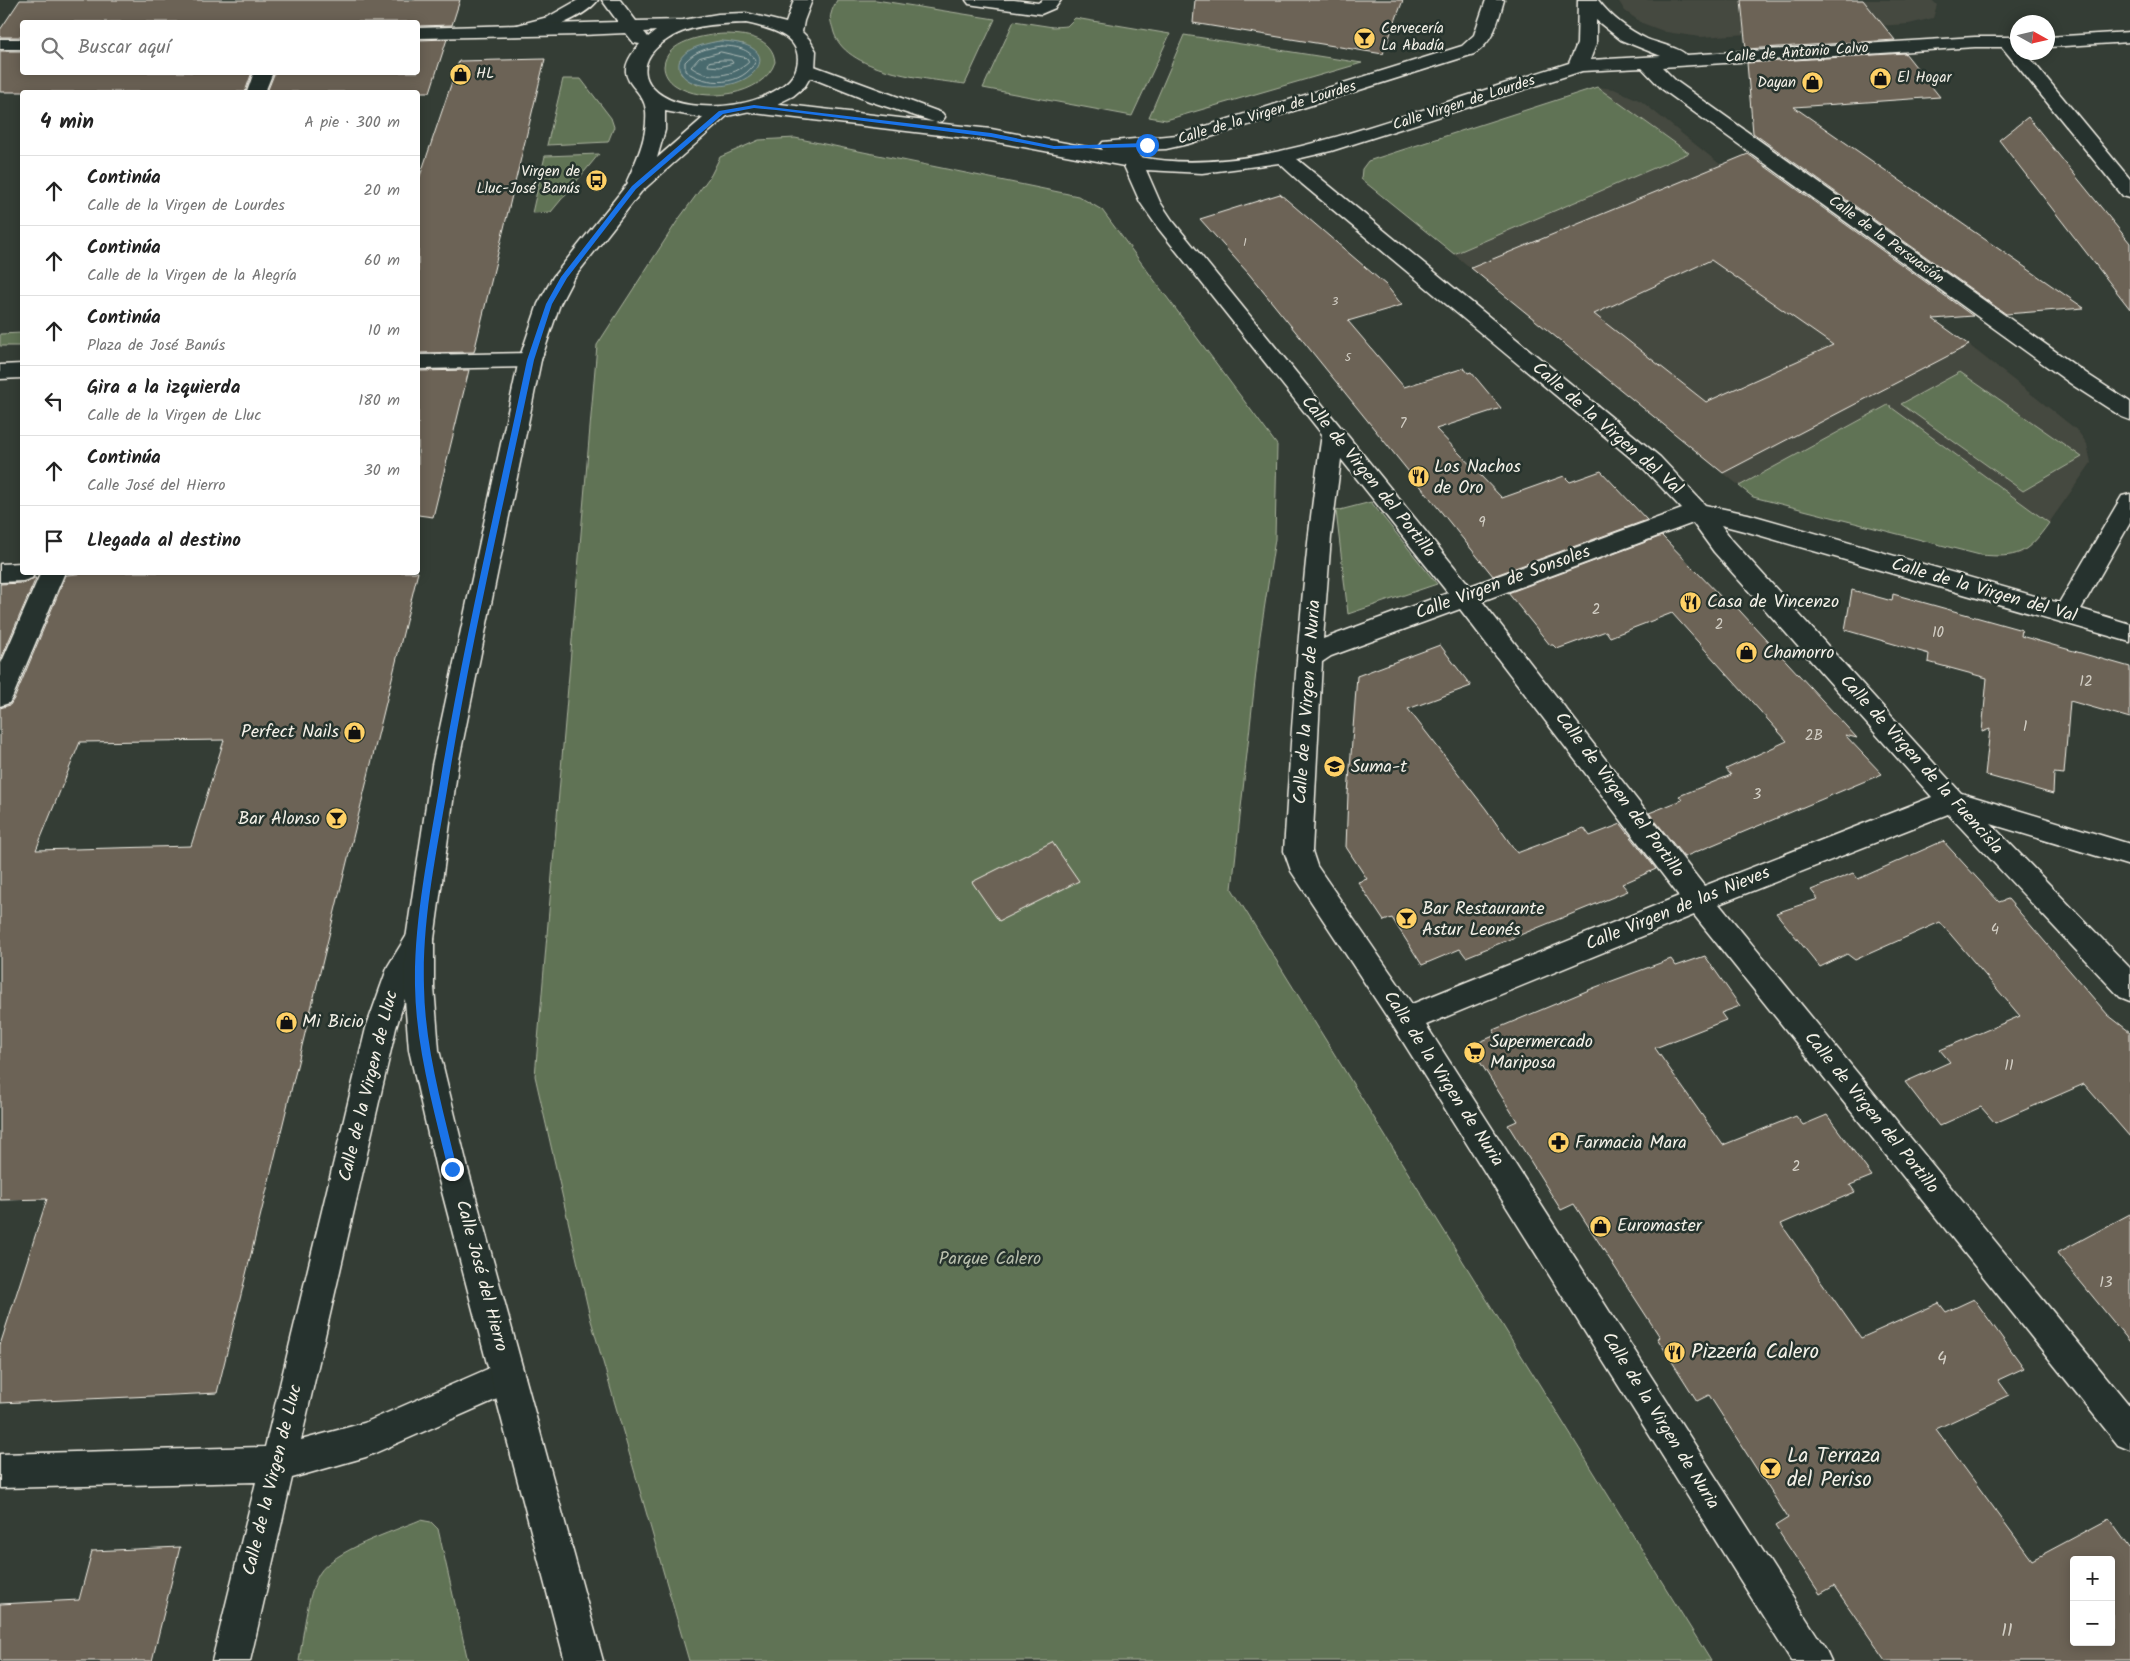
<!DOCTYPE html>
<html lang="es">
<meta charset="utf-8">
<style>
:root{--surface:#fff;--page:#f6f6f6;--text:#222;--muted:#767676;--line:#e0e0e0}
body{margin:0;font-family:Kalam,sans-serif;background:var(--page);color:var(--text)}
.controls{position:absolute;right:15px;bottom:15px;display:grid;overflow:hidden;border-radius:5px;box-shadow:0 2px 12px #0003}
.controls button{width:45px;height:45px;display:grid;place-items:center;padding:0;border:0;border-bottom:1px solid var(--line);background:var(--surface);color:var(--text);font:25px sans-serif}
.compass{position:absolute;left:2010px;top:15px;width:45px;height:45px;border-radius:50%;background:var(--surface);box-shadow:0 2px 12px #0003;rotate:98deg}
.stop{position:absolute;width:15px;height:15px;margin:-11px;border:4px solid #1a73e8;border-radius:50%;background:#fff}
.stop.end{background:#1a73e8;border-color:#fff;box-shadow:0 1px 5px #0008}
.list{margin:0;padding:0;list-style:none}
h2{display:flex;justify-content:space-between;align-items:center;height:65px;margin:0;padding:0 20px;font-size:21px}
h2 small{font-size:16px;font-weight:400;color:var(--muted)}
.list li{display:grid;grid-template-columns:32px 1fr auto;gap:15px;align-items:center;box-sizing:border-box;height:70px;padding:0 20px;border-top:1px solid var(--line)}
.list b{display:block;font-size:19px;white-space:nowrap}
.list p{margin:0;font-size:16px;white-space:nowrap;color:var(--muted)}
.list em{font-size:16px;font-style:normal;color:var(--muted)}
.icon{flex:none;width:28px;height:28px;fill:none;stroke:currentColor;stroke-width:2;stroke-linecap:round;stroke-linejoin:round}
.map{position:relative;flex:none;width:2130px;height:1661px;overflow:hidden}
.search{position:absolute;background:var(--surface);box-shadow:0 2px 12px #0003;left:20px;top:20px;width:400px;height:55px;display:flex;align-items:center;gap:12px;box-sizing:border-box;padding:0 18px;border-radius:5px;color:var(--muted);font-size:19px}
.panel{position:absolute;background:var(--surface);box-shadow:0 2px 12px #0003;left:20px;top:90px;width:400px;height:485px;border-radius:5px}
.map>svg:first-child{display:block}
.built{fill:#45483f}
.green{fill:#617355;stroke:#aab29e;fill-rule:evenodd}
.water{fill:#486a6e;stroke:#8da09f}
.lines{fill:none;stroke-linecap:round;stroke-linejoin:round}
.shore{stroke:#afbbb7;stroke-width:1}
.building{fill:#6c6356;stroke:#f4f1e8;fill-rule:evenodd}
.street-casing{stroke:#f4f1e8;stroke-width:3}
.secondary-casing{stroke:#f4f1e8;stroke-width:3}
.street{fill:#26332d;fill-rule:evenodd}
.secondary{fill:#26332d;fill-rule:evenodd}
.route{fill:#1a73e8}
.labels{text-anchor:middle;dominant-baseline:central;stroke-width:5;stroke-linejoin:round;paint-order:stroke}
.far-number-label{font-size:12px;fill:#d2cec4}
.far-poi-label{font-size:15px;fill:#f4f1e8;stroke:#26332d;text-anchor:start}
.far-street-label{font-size:15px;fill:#f4f1e8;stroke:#26332d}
.number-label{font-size:15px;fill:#d2cec4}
.street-label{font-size:18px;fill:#f4f1e8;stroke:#26332d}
.poi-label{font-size:18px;fill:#f4f1e8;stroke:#26332d;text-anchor:start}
.park-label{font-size:18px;fill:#b9bfad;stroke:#26332d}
.near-number-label{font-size:18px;fill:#d2cec4}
.near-poi-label{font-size:21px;fill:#f4f1e8;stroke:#26332d;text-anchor:start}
</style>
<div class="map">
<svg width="2130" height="1661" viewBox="0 0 2130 1661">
<rect width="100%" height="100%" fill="#343d35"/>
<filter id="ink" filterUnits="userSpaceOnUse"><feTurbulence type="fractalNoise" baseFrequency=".02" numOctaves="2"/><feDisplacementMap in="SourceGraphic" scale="10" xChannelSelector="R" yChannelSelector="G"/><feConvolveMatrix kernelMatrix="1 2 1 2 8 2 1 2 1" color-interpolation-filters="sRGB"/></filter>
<g filter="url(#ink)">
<g class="built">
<polygon points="1618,0 1932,0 1937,5 1933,18 1909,24 1700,37 1666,32 1642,23 1625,11"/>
<polygon points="1597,87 1614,89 1641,101 1721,165 1969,345 2077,430 2087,444 2091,463 2037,540 2021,554 2000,557 1980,555 1753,497 1528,315 1532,313 1492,280 1488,282 1361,179 1362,169 1368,161"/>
</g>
<g class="green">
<path d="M837,0h39l119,19 -30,65c-36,-5 -123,-11 -132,-55 -1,-4 -4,-11 -2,-15 1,-5 4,-10 6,-14z"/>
<polygon points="1075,18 1170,34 1132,116 983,88 1014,21 1053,27 1067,26"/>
<path d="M724,34c20,0 49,3 51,28 -11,34 -73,42 -100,23 -6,-4 -11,-11 -11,-19 2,-25 40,-31 60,-32zM720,41l24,3 -46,41 -10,-5 -7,-6 -1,-15c12,-12 25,-14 40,-18z"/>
<polygon points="1184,35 1362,63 1166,120 1149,117"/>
<polygon points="563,79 581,79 611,118 614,127 608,142 547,145"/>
<polygon points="1597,87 1689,153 1454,254 1361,179 1362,169 1368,161"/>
<polygon points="795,138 1078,196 1102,210 1277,445 1275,539 1260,636 1232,889 1711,1661 689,1661 590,1317 535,1076 597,345 678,220 711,175 720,157 759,140"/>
<polygon points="599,154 551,212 532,213 545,156"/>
<polygon points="22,333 22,346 0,346 0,334"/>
<polygon points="1960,372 2082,457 2023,491 1901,404"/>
<path d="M1888,405l161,118c-23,32 -31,35 -69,32l-227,-58 -14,-11z"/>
<polygon points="1371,502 1437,584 1348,614 1336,511"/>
<path d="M420,1520l11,2 7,7 30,132h-169c4,-24 8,-66 20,-87 13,-23 75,-43 101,-54z"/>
</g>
<path class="water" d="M720,41c71,2 36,53 -18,44 -8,-1 -19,-6 -22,-14 -8,-21 27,-28 40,-30z"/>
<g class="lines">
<g class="shore">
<path d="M721,46c14,0 28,2 35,15 -14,26 -49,25 -71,10v-9c10,-11 22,-14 36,-16z"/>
<path d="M721,52l26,6 2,4c-16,15 -41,18 -58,5l8,-9z"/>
<polygon points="722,60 731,60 733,63 720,67 708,66 709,62"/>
</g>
</g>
<g class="building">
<polygon points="20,0 460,0 452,25 418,26 418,22 22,22 22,37 0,37 0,30"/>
<polygon points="1195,0 1403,0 1383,54 1193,23"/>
<polygon points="1741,0 1863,0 1895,40 1746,49"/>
<polygon points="447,39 430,92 267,92 275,72 418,72 418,40"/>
<polygon points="0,51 22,51 22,72 252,72 245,92 0,92"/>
<polygon points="1905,53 1940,97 1794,107 2084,308 2006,314 1753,133 1747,63"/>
<polygon points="545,59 474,352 418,353 418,182 459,61"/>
<polygon points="2028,117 2130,243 2130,309 1999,140"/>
<path d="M1748,154l225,162 -40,3 36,26 -246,128 -252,-205zM1711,260l122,85 -127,57 -112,-88z"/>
<polygon points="1280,194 1386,285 1402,305 1348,321 1404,387 1464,368 1468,373 1471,372 1501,408 1436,429 1502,498 1564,476 1570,482 1601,471 1647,520 1493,576 1249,274 1200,219"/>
<polygon points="469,370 433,517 418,515 418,371"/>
<polygon points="1662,536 1725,601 1729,599 1857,738 1845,735 1882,774 1684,857 1649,813 1682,800 1679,796 1731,775 1726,769 1787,741 1672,613 1610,637 1606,631 1557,649 1553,645 1550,645 1508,593"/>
<path d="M95,572h323l-201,821 -217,10v-58l47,-146 -47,1v-492l10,-3 5,-8 51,-122zM224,740l-33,106 -155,4 44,-108z"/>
<polygon points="34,578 36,578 0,661 0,584 23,583"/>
<polygon points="1852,590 1892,601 1893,594 2022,630 2021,636 2130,667 2130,718 2070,701 2064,774 2054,773 2053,794 1985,775 1990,729 1982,732 1987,678 1928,662 1929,654 1845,630"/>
<polygon points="1440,645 1471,686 1408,709 1486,809 1517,853 1584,828 1590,836 1621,824 1656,869 1622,884 1628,891 1466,957 1460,949 1422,965 1392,918 1384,921 1358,882 1367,879 1346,847 1348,794 1357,676"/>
<polygon points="1943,841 1999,902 2008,899 2108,1015 2130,1032 2130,1137 2084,1084 1995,1123 1981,1107 1939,1126 1905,1082 1950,1062 1940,1050 2020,1016 1940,922 1855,960 1847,954 1820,967 1776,913 1818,899 1811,890 1853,873 1858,879"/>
<polygon points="1052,842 1079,881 999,921 972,882"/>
<path d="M1705,956l35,50 -19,7 5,7 -71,28 68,97 73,-29 7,9 24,-10 45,61 -22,9 5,7 -74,32 80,114 78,-35 7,9 28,-13 50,69 -26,12 11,15 -73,34 96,131 77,-41 21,29v113h-244l-52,-75 -14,8 -45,-68 13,-8 -79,-123 -12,6 -40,-63 3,-1 -86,-133 -13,6 -53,-85 9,-4 -47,-75 26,-11 -3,-5 103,-43 75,-28 5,7zM2074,1560h37v82h-37z"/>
<polygon points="2130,1214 2130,1342 2057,1253"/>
<polygon points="180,1547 152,1661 0,1661 0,1604 79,1600 92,1551"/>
</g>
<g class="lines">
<defs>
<g id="street">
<path d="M578,0h20c-13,18 -67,40 -88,35l-3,-4 3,-4 38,-10z"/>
<polygon points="966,0 1014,0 1038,3 1043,0 1061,0 1055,8 1041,14 975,5 969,4"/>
<path d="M1486,0h18c-6,21 -10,42 -30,54l-286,90 -22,5 -29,1 3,7c87,17 184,-16 267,-42 54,-17 108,-35 162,-52l8,-19 1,-44h20c13,17 30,30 49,39 9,4 34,9 39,16l289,-18h43v15h7l105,127v19l-7,-2 -121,-149h-27l-313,20 14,14 414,295 40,26v18l-8,-3 -48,-31 -412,-297 -20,-21 -60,3 -251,80 -34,8 363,298 45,48 43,9 311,89 63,-107 8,-2v29l-49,86 49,15v18l-382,-110 -27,-7 11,15 229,253 169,51v22l-139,-42 139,144v33l-10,-4 -172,-183 -229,90 411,502v44l-12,-5 -424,-530 -268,110 399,623 6,13h-40l-396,-632 -104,-158 -7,-20c9,-140 17,-278 38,-417l-164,-206 -18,-26 -16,-36 -133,-25 -237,-28 -7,-2 -3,-4 3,-4 7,-2 180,21 -65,-21 -70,-28 -2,-4 2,-4 7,-2 136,50 3,4 -3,4 -7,2 56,6 117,22 -5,-1 -3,-4 3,-4 74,-7 285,-89 12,-11zM1596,20l25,20 40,16 -71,4 6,-16zM1279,163l23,21 342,285 38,40 -212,77 -298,-366 -12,-18 -14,-32 56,3zM1341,459l107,134 -125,46 8,-102zM1693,523l21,29 218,245 -228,89 -222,-285zM1460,609l219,287 -267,108 -95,-138 -5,-15 10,-189 9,-6z"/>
<polygon points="2130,32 2130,42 2048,47 2048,37"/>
<polygon points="254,72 273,72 265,92 247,92"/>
<polygon points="530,353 538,355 541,360 538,365 530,367 418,369 418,355"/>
<polygon points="22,364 22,378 0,379 0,365"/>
<polygon points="22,563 22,572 35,572 32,578 23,581 0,582 0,564"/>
<polygon points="41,572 65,572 13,696 9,703 0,706 0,666"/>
<polygon points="420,927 430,930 434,939 411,979 396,1028 301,1440 364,1423 508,1360 520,1365 525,1377 520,1389 366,1457 292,1478 250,1661 212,1661 256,1482 0,1488 0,1454 265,1447 366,1028 388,966 410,930"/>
</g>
<g id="secondary">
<path d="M602,0h18l16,21 47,-1 35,-6 28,-1 40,10 8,-23h18l-8,21 -2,11 7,7 7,12 -1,18 -10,17 -12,10 -20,10 -46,10 -86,76 -68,87 -13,25 -19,56 -83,405 -24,174v48l5,63 29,119 135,492h-38l-129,-492 -27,-119 -5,-63 2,-48 26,-174 87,-405 19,-56 15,-27 75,-94 -1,-2c10,-22 21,-45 19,-70 -2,-27 -40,-29 -6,-67l-6,-1 -8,-10 -44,2 -164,3v-10l200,-6zM746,23c23,5 58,13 51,43 -3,11 -10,17 -19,23 -25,16 -59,20 -88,16 -42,-6 -64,-40 -22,-66 23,-15 52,-15 78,-16zM656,31l-8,6 -4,-5zM665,111l38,7 -46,40 8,-28z"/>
<rect x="0" y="39" width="22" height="10"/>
</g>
</defs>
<use href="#street" class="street-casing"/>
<use href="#secondary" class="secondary-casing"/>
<use href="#street" class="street"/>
<use href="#secondary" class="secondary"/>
</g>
</g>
<path class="route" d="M754,105l237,28 63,13 93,-3 3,2 -3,2 -93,2 -63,-12 -215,-27 -22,-2 -31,6 -87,75 -69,89 -15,26 -18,56c-30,143 -64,285 -87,430 -11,65 -25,130 -23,197 1,62 19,122 33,182l-5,5 -4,-5c-14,-60 -32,-120 -33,-183 -1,-66 13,-131 24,-197 24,-144 58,-287 88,-429l19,-56 15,-27 71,-91 87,-75z"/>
<defs>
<symbol id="bar-disc" viewBox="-11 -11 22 22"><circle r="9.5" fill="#ffd166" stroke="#26332d"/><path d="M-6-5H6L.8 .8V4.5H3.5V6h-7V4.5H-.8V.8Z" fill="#111"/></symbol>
<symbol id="shop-disc" viewBox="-11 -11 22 22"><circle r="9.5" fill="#ffd166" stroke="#26332d"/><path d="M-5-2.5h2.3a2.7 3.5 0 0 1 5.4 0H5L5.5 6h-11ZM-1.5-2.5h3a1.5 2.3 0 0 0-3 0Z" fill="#111"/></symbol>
<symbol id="bus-disc" viewBox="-11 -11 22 22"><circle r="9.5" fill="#ffd166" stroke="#26332d"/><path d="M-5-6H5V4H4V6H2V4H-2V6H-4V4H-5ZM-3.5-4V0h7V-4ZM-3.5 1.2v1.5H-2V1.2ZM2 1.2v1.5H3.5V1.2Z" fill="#111"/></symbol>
<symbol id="restaurant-disc" viewBox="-11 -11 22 22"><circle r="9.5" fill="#ffd166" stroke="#26332d"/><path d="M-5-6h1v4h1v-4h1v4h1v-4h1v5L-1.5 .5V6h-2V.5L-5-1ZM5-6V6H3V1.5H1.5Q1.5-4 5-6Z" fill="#111"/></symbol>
<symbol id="school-disc" viewBox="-11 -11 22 22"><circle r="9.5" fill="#ffd166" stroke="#26332d"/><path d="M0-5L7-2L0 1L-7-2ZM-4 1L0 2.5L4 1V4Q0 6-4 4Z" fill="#111"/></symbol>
<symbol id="supermarket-disc" viewBox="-11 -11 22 22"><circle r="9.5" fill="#ffd166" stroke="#26332d"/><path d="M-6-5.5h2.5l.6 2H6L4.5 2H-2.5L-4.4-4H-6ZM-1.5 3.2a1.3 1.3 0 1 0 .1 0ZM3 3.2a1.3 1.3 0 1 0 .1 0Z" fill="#111"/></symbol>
<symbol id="pharmacy-disc" viewBox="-11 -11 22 22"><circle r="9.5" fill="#ffd166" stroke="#26332d"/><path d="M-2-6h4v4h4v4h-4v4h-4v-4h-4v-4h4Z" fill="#111"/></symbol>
</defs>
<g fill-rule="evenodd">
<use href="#bar-disc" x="1352" y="26" width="25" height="25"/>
<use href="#shop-disc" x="448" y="62" width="25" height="25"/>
<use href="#shop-disc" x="1868" y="66" width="25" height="25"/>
<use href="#shop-disc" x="1800" y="70" width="25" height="25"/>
<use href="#bus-disc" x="584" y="168" width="25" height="25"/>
<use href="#restaurant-disc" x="1406" y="464" width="25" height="25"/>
<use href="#restaurant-disc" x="1678" y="590" width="25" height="25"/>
<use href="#shop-disc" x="1734" y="640" width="25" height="25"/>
<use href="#shop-disc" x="342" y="720" width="25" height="25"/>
<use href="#school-disc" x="1322" y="754" width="25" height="25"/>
<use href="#bar-disc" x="324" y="806" width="25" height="25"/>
<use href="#bar-disc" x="1394" y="906" width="25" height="25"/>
<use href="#shop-disc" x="274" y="1010" width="25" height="25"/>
<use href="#supermarket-disc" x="1462" y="1040" width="25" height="25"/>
<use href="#pharmacy-disc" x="1546" y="1130" width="25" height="25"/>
<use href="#shop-disc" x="1588" y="1214" width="25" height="25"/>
<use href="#restaurant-disc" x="1662" y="1340" width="25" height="25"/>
<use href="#bar-disc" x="1758" y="1456" width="25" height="25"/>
</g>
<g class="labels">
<g class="far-number-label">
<text x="1245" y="242">1</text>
<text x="1335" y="301">3</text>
<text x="1348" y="357">5</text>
</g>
<g class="far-poi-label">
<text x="1381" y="29">Cervecería<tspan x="1381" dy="17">La Abadía</tspan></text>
<text x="476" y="74">HL</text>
<text x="1897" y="78">El Hogar</text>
<text x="1796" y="83" text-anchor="end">Dayan</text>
<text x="580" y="172" text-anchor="end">Virgen de<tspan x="580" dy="17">Lluc-José Banús</tspan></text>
</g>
<g class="far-street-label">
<text transform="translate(1797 53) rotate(-4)">Calle de Antonio Calvo</text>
<text transform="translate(1464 103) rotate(-18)">Calle Virgen de Lourdes</text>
<text transform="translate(1267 113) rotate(-17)">Calle de la Virgen de Lourdes</text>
<text transform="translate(1886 240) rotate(36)">Calle de la Persuasión</text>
</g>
<g class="number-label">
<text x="1403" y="424">7</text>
<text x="1482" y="523">9</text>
<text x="1596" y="610">2</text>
<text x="1719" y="625">2</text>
<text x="1938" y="633">10</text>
<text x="2086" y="682">12</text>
<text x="2025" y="727">1</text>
<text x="1814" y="736">2B</text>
<text x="1757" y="795">3</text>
<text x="1995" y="930">4</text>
<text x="2009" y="1066">11</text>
<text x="1796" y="1167">2</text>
<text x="2106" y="1283">13</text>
</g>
<g class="street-label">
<text transform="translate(1607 429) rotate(41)">Calle de la Virgen del Val</text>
<text transform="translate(1368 477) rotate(51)">Calle de Virgen del Portillo</text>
<text transform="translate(1503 583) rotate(-20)">Calle Virgen de Sonsoles</text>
<text transform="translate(1984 591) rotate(16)">Calle de la Virgen del Val</text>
<text transform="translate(1308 702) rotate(-86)">Calle de la Virgen de Nuria</text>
<text transform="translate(1921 765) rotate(48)">Calle de Virgen de la Fuencisla</text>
<text transform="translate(1619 795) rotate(53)">Calle de Virgen del Portillo</text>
<text transform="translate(1678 909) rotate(-22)">Calle Virgen de las Nieves</text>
<text transform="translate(1443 1079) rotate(57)">Calle de la Virgen de Nuria</text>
<text transform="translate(369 1086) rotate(-76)">Calle de la Virgen de Lluc</text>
<text transform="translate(1871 1113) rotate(51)">Calle de Virgen del Portillo</text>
<text transform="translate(481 1276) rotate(75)">Calle José del Hierro</text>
<text transform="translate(1660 1421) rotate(58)">Calle de la Virgen de Nuria</text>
<text transform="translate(273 1480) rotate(-76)">Calle de la Virgen de Lluc</text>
</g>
<g class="poi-label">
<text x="1434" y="467">Los Nachos<tspan x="1434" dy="21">de Oro</tspan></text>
<text x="1707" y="602">Casa de Vincenzo</text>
<text x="1763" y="653">Chamorro</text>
<text x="339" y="732" text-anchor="end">Perfect Nails</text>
<text x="1351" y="767">Suma-t</text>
<text x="320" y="819" text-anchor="end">Bar Alonso</text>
<text x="1422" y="909">Bar Restaurante<tspan x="1422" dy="21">Astur Leonés</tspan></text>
<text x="302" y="1022">Mi Bicio</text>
<text x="1490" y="1042">Supermercado<tspan x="1490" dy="21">Mariposa</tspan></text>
<text x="1575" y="1143">Farmacia Mara</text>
<text x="1617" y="1226">Euromaster</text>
</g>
<g class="park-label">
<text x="990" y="1259">Parque Calero</text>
</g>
<g class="near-number-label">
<text x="1942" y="1359">4</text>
<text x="2007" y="1631">11</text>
</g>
<g class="near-poi-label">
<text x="1691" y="1352">Pizzería Calero</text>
<text x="1787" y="1456">La Terraza<tspan x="1787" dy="24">del Periso</tspan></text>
</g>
</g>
</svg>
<div class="controls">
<button>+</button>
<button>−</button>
</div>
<svg class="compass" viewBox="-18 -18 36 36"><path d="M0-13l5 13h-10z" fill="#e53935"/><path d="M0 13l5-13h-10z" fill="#767676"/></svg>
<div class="stop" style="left:1147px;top:145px"></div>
<div class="stop end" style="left:452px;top:1169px"></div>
<div class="search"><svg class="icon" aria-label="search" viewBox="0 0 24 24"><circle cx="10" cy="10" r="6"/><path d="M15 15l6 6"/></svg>Buscar aquí</div>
<section class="panel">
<h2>4 min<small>A pie · 300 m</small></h2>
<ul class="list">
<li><svg class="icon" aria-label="ahead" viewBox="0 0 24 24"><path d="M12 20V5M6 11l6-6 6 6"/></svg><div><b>Continúa</b><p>Calle de la Virgen de Lourdes</p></div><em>20 m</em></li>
<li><svg class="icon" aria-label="ahead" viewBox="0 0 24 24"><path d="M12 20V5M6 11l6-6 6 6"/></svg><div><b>Continúa</b><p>Calle de la Virgen de la Alegría</p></div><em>60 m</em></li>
<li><svg class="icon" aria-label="ahead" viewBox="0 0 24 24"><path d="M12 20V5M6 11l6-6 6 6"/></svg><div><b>Continúa</b><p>Plaza de José Banús</p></div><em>10 m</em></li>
<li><svg class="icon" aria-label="left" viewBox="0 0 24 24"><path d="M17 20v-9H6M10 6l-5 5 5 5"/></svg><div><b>Gira a la izquierda</b><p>Calle de la Virgen de Lluc</p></div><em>180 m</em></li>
<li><svg class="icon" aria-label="ahead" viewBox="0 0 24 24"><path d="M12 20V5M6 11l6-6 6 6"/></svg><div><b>Continúa</b><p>Calle José del Hierro</p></div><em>30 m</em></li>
<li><svg class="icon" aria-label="arrive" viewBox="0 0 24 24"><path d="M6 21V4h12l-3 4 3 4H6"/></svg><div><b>Llegada al destino</b></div></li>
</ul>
</section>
</div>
